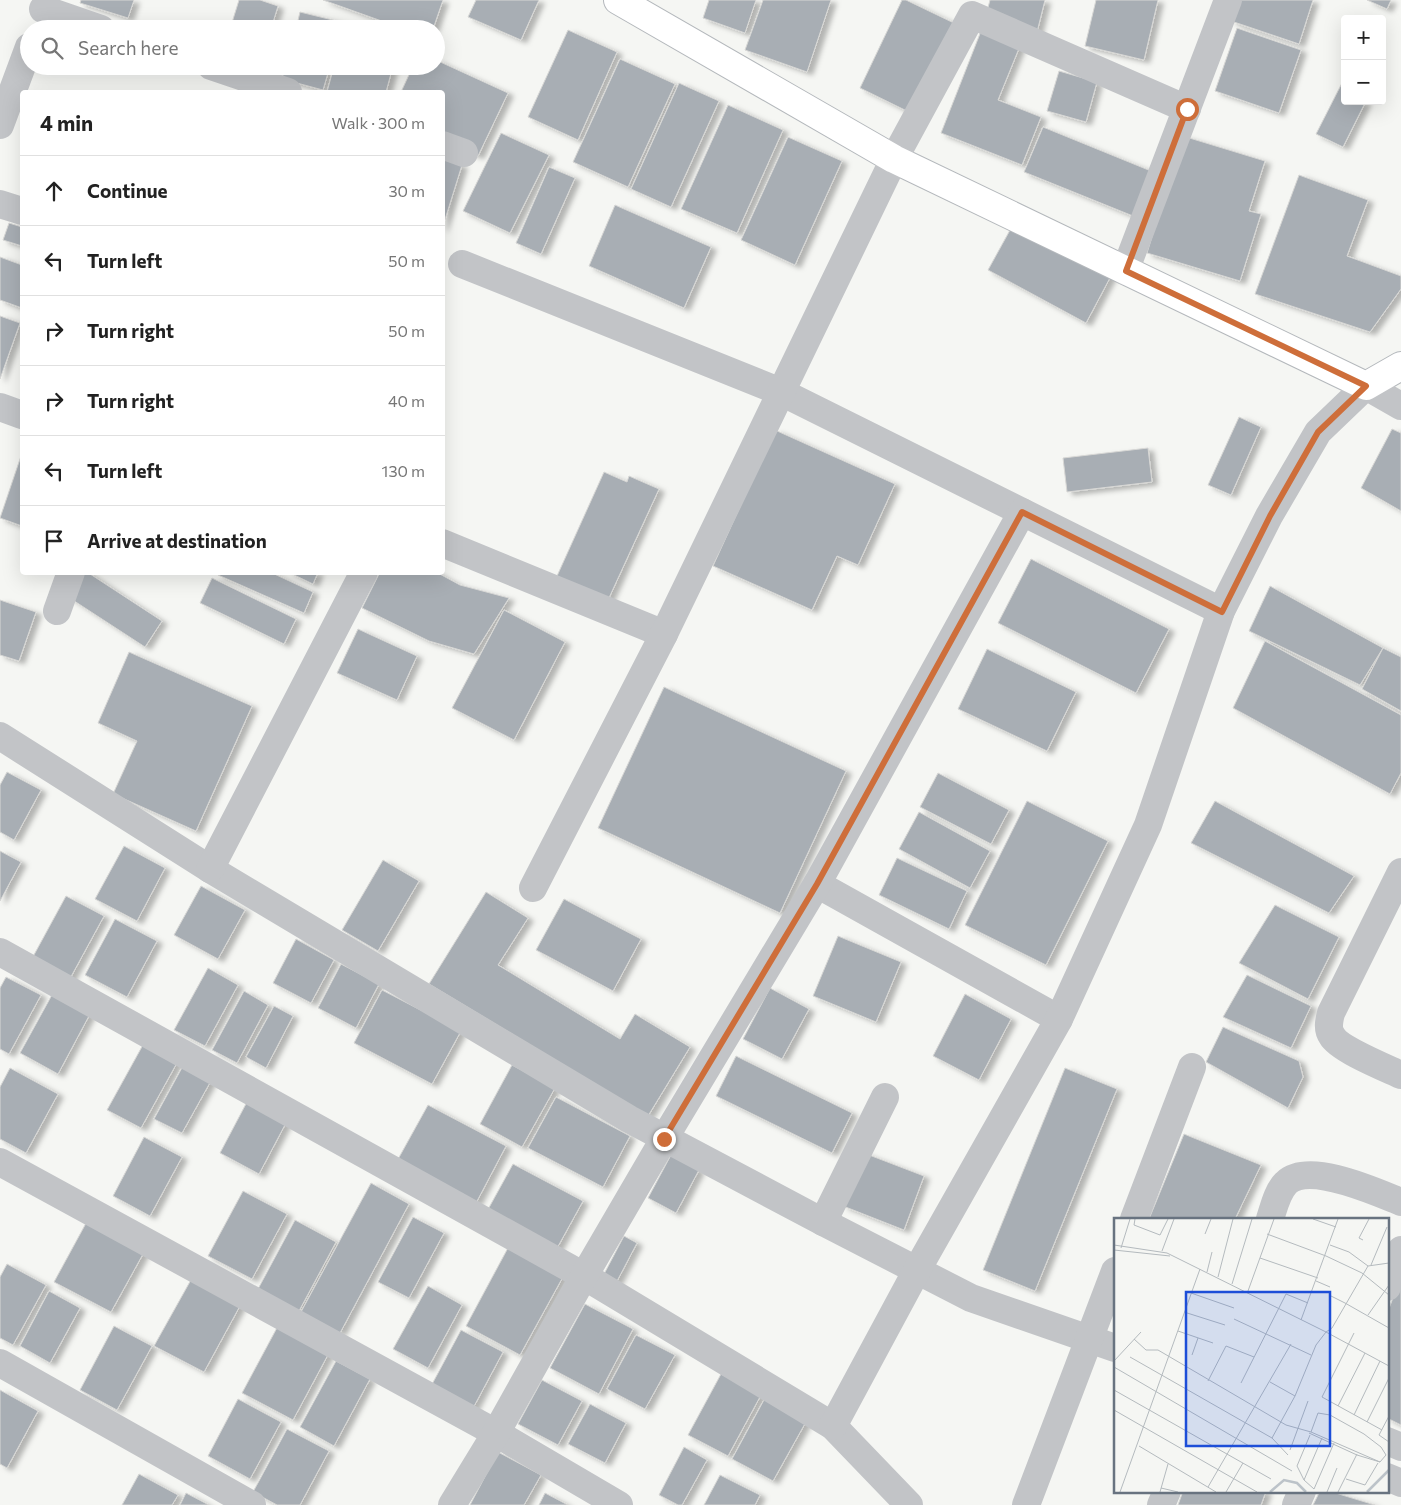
<!DOCTYPE html>
<meta charset="utf-8">
<style>
:root{--surface:#fff;--page:#f2f2f2;--text:#222;--muted:#767676;--line:#e0e0e0}
body{margin:0;font-family:Commissioner,sans-serif;background:var(--page);color:var(--text)}
.controls{position:absolute;right:15px;top:15px;display:grid;overflow:hidden;border-radius:5px;box-shadow:0 5px 20px #0002}
.controls button{width:45px;height:45px;display:grid;place-items:center;padding:0;border:0;border-bottom:1px solid var(--line);background:var(--surface);color:var(--text);font:25px sans-serif}
.stop{position:absolute;width:15px;height:15px;margin:-11px;border:4px solid #ce6e3a;border-radius:50%;background:#fff}
.stop.end{background:#ce6e3a;border-color:#fff;box-shadow:0 1px 5px #0008}
.list{margin:0;padding:0;list-style:none}
h2{display:flex;justify-content:space-between;align-items:center;height:65px;margin:0;padding:0 20px;font-size:21px}
h2 small{font-size:16px;font-weight:400;color:var(--muted)}
.list li{display:grid;grid-template-columns:32px 1fr auto;gap:15px;align-items:center;box-sizing:border-box;height:70px;padding:0 20px;border-top:1px solid var(--line)}
.list b{display:block;font-size:19px;white-space:nowrap}
.list em{font-size:16px;font-style:normal;color:var(--muted)}
.icon{flex:none;width:28px;height:28px;fill:none;stroke:currentColor;stroke-width:2;stroke-linecap:round;stroke-linejoin:round}
.map{position:relative;flex:none;width:1401px;height:1505px;overflow:hidden}
.search{position:absolute;background:var(--surface);box-shadow:0 5px 20px #0002;left:20px;top:20px;width:425px;height:55px;display:flex;align-items:center;gap:12px;box-sizing:border-box;padding:0 18px;border-radius:28px;color:var(--muted);font-size:19px}
.panel{position:absolute;background:var(--surface);box-shadow:0 5px 20px #0002;left:20px;top:90px;width:425px;height:485px;border-radius:5px}
.map>svg:first-child{display:block}
.building{fill:#a8aeb4;stroke:#d7d7d5;filter:url(#shadow)}
.lines{fill:none;stroke-linecap:round;stroke-linejoin:round}
.secondary-casing{stroke:#b4b8bc;stroke-width:30}
.minor{stroke:#c2c4c7;stroke-width:28}
.secondary{stroke:#fff;stroke-width:28}
.route{stroke:#ce6e3a;stroke-width:6}
.inset-river{fill:none;stroke:#bcc3c9;stroke-width:2.5}
.inset-road{fill:none;stroke:#b4babe;stroke-width:1}
.view{fill:#1d4ed8;fill-opacity:0.15;stroke:#1d4ed8;stroke-width:2.5}
.inset-edge{fill:none;stroke:#687380;stroke-width:2.5}
</style>
<div class="map">
<svg width="1401" height="1505" viewBox="0 0 1401 1505">
<defs>
<filter id="shadow"><feDropShadow dx="5.5" dy="3" stdDeviation="2.5" flood-color="#0004"/></filter>
</defs>
<rect width="100%" height="100%" fill="#f5f6f3"/>
<g class="building">
<polygon points="81,0 134,0 128,18 80,3"/>
<polygon points="239,0 260,0 278,6 271,29 230,29"/>
<polygon points="323,0 443,0 433,29 404,29"/>
<polygon points="476,0 539,0 521,40 468,17"/>
<polygon points="709,0 756,0 745,33 703,18"/>
<polygon points="763,0 831,0 807,72 745,50"/>
<polygon points="902,0 906,0 956,24 913,114 860,88"/>
<polygon points="990,0 1045,0 1037,32 985,19"/>
<polygon points="1096,0 1158,0 1144,60 1085,46"/>
<polygon points="1238,0 1313,0 1299,44 1231,21"/>
<polygon points="1367,0 1391,0 1387,9"/>
<polygon points="300,12 341,22 340,29 296,29"/>
<polygon points="983,26 1022,41 998,100 1041,117 1022,165 941,133"/>
<polygon points="1237,28 1301,50 1279,113 1215,91"/>
<polygon points="568,30 617,52 578,140 528,117"/>
<polygon points="620,59 675,84 628,187 573,162"/>
<polygon points="436,60 508,93 478,156 442,139 442,92 401,92 413,66 436,66"/>
<polygon points="285,66 330,66 323,90 282,79"/>
<polygon points="334,66 393,66 386,92 327,92"/>
<polygon points="1059,71 1097,82 1086,122 1047,111"/>
<polygon points="1345,77 1345,101 1366,101 1343,147 1316,134"/>
<polygon points="679,83 719,101 671,207 631,189"/>
<polygon points="728,105 783,130 737,233 681,209"/>
<polygon points="1043,127 1151,171 1133,216 1024,172"/>
<polygon points="501,133 549,155 510,233 463,211"/>
<polygon points="1183,136 1265,161 1249,211 1261,214 1240,281 1147,253"/>
<polygon points="788,137 842,161 795,265 741,240"/>
<polygon points="442,159 462,165 442,229"/>
<polygon points="549,167 575,178 541,254 516,243"/>
<polygon points="1299,175 1368,200 1347,256 1401,276 1401,289 1370,332 1255,294"/>
<polygon points="615,205 711,247 684,308 589,266"/>
<polygon points="1015,221 1112,274 1086,323 988,270"/>
<polygon points="9,223 22,227 22,246 3,240"/>
<polygon points="0,257 22,265 22,308 0,300"/>
<polygon points="0,316 20,323 0,379"/>
<polygon points="1239,417 1261,427 1231,495 1208,485"/>
<polygon points="1392,429 1401,433 1401,511 1361,488"/>
<polygon points="775,430 895,484 858,565 837,556 812,610 713,566"/>
<polygon points="1148,448 1152,482 1067,492 1063,458"/>
<polygon points="22,453 22,526 0,518"/>
<polygon points="604,472 627,482 629,476 659,489 608,600 557,576"/>
<polygon points="1031,559 1169,629 1136,693 998,623"/>
<polygon points="80,572 87,572 162,621 145,647 65,595"/>
<polygon points="219,572 270,572 313,592 304,613 218,575"/>
<polygon points="288,572 318,572 313,584"/>
<polygon points="380,572 436,572 460,585 509,598 474,654 429,641 362,608"/>
<polygon points="212,578 296,619 284,644 200,603"/>
<polygon points="1270,586 1383,648 1360,685 1249,631"/>
<polygon points="0,600 36,612 19,661 0,655"/>
<polygon points="504,610 565,642 514,740 452,708"/>
<polygon points="358,629 417,656 397,700 337,673"/>
<polygon points="1265,641 1401,715 1401,773 1390,794 1233,708"/>
<polygon points="1383,648 1401,657 1401,711 1362,689"/>
<polygon points="987,649 1076,692 1047,751 958,709"/>
<polygon points="129,652 252,706 196,831 113,794 137,741 98,723"/>
<polygon points="664,687 846,771 780,913 598,828"/>
<polygon points="7,772 41,790 14,840 0,832 0,785"/>
<polygon points="938,773 1009,810 991,844 920,807"/>
<polygon points="1027,801 1108,841 1046,965 965,925"/>
<polygon points="1215,801 1354,876 1329,913 1191,843"/>
<polygon points="919,812 990,851 970,888 899,849"/>
<polygon points="124,846 165,868 137,921 95,899"/>
<polygon points="0,851 21,862 0,901"/>
<polygon points="897,858 967,891 949,929 879,895"/>
<polygon points="383,860 419,881 378,951 342,930"/>
<polygon points="201,886 245,910 218,959 174,935"/>
<polygon points="486,892 528,918 498,965 620,1039 635,1014 690,1047 648,1116 429,984"/>
<polygon points="66,896 104,916 67,984 29,964"/>
<polygon points="564,899 641,939 613,991 536,950"/>
<polygon points="1275,905 1339,937 1308,999 1239,963"/>
<polygon points="115,919 157,941 127,997 85,975"/>
<polygon points="838,936 901,962 876,1022 813,996"/>
<polygon points="296,939 334,960 311,1003 273,983"/>
<polygon points="341,964 379,984 356,1028 318,1008"/>
<polygon points="208,968 238,985 205,1046 174,1030"/>
<polygon points="1247,975 1311,1006 1291,1048 1223,1017"/>
<polygon points="6,977 41,995 9,1054 0,1049 0,988"/>
<polygon points="770,988 809,1009 782,1059 743,1039"/>
<polygon points="382,990 461,1031 432,1084 354,1043"/>
<polygon points="244,991 268,1005 237,1063 212,1050"/>
<polygon points="53,993 90,1014 58,1074 20,1053"/>
<polygon points="965,994 1011,1019 979,1080 933,1056"/>
<polygon points="274,1006 293,1016 266,1068 246,1057"/>
<polygon points="1223,1027 1299,1061 1303,1077 1288,1108 1206,1062"/>
<polygon points="144,1043 178,1061 141,1128 107,1110"/>
<polygon points="736,1056 852,1113 832,1153 716,1096"/>
<polygon points="184,1064 212,1079 182,1133 154,1119"/>
<polygon points="512,1065 555,1088 522,1147 480,1124"/>
<polygon points="10,1068 58,1094 26,1153 0,1139 0,1087"/>
<polygon points="1065,1068 1117,1089 1035,1291 983,1270"/>
<polygon points="556,1097 630,1136 603,1187 528,1148"/>
<polygon points="248,1100 287,1121 259,1174 220,1153"/>
<polygon points="428,1105 506,1146 476,1203 397,1161"/>
<polygon points="1184,1134 1261,1165 1235,1219 1149,1219"/>
<polygon points="144,1137 182,1157 150,1216 113,1196"/>
<polygon points="864,1153 924,1176 904,1230 843,1206"/>
<polygon points="671,1155 699,1170 676,1213 648,1198"/>
<polygon points="513,1164 583,1201 556,1250 486,1213"/>
<polygon points="371,1183 409,1204 340,1333 301,1312"/>
<polygon points="243,1191 287,1214 252,1279 208,1256"/>
<polygon points="91,1214 148,1245 111,1312 54,1282"/>
<polygon points="413,1217 444,1233 409,1298 378,1282"/>
<polygon points="295,1220 336,1242 299,1311 258,1289"/>
<polygon points="624,1236 637,1243 616,1283 603,1276"/>
<polygon points="509,1246 564,1275 520,1355 466,1326"/>
<polygon points="7,1264 46,1285 13,1345 0,1338 0,1277"/>
<polygon points="1401,1276 1401,1425 1387,1418 1387,1314"/>
<polygon points="192,1278 241,1304 204,1372 154,1346"/>
<polygon points="428,1286 462,1305 428,1368 393,1349"/>
<polygon points="49,1291 80,1308 50,1363 20,1346"/>
<polygon points="585,1304 633,1329 599,1394 550,1368"/>
<polygon points="279,1324 330,1351 293,1420 242,1393"/>
<polygon points="114,1326 152,1346 117,1410 80,1390"/>
<polygon points="461,1330 503,1352 472,1410 430,1388"/>
<polygon points="636,1335 675,1355 645,1409 607,1389"/>
<polygon points="336,1361 370,1379 334,1446 300,1427"/>
<polygon points="721,1374 761,1395 728,1456 688,1435"/>
<polygon points="542,1380 582,1401 558,1445 518,1424"/>
<polygon points="0,1390 38,1411 7,1468 0,1464"/>
<polygon points="765,1398 807,1420 773,1481 732,1459"/>
<polygon points="238,1399 281,1422 250,1479 208,1456"/>
<polygon points="590,1404 626,1423 605,1463 568,1444"/>
<polygon points="287,1429 329,1451 300,1505 277,1505 253,1492"/>
<polygon points="684,1447 707,1460 682,1505 678,1505 659,1495"/>
<polygon points="498,1452 541,1475 524,1505 470,1505"/>
<polygon points="139,1474 178,1495 172,1505 122,1505"/>
<polygon points="720,1475 760,1495 755,1505 704,1505"/>
<polygon points="1183,1491 1266,1491 1261,1505 1178,1505"/>
<polygon points="1320,1491 1329,1491 1375,1505 1313,1505"/>
<polygon points="186,1493 209,1505 180,1505"/>
<polygon points="545,1493 568,1505 539,1505"/>
</g>
<g class="lines">
<defs>
<polyline id="secondary" points="618,0 894,159 1366,386 1401,366"/>
</defs>
<use href="#secondary" class="secondary-casing"/>
<g class="minor">
<polyline points="43,9 101,29"/>
<polyline points="211,66 288,92"/>
<polyline points="0,125 29,47"/>
<polyline points="442,145 464,153"/>
<polyline points="0,204 22,211"/>
<polyline points="462,264 781,392 1221,611"/>
<polyline points="1125,271 1228,0"/>
<polyline points="0,407 22,415"/>
<polyline points="442,543 664,634"/>
<polyline points="57,611 71,572"/>
<polyline points="0,736 210,869 629,1119 823,1222 971,1298 1115,1348"/>
<polyline points="210,869 364,572"/>
<path d="M1401,872l-70,141c-2,8 -4,16 1,23 7,13 54,32 69,39"/>
<polyline points="817,884 1059,1019"/>
<polyline points="533,888 664,634 894,159 972,15 1187,109"/>
<polyline points="0,952 584,1276 833,1426 909,1505"/>
<polyline points="0,1162 496,1433 619,1505"/>
<polyline points="1134,1219 1192,1067"/>
<path d="M1270,1219c4,-12 7,-27 16,-36 23,-22 90,9 115,19"/>
<polyline points="823,1222 885,1097"/>
<polyline points="1387,1287 1401,1250"/>
<polyline points="0,1363 252,1505"/>
<polyline points="833,1426 917,1270 1059,1019 1148,825 1221,611 1269,516 1318,432 1366,386 1401,406"/>
<polyline points="1387,1441 1401,1447"/>
<polyline points="1387,1477 1401,1483"/>
<polyline points="452,1505 496,1433 584,1276 664,1139 817,884 1022,512"/>
<polyline points="1026,1505 1115,1271"/>
<polyline points="1161,1505 1167,1491"/>
<polyline points="1296,1505 1302,1491"/>
</g>
<use href="#secondary" class="secondary"/>
</g>
<g class="lines">
<polyline class="route" points="664,1139 817,884 1022,512 1222,612 1270,516 1318,432 1366,386 1126,271 1187,109"/>
</g>
<g transform="translate(1114 1218)">
<rect width="275" height="275" fill="#f5f6f3"/>
<path class="inset-river" d="M156,274l14,-12 13,3 9,9M253,274l22,-22"/>
<path class="inset-road" d="M21,1l-1,6 26,10 8,-16M199,1l23,8M91,16l6,-15M153,16l59,22 36,17 27,22M249,22l-4,-2 10,-19M0,27l53,8 159,79 6,-4 36,-62 21,-3M216,27l19,7 19,14M7,30l9,-29M0,32l56,6M48,33l12,-32M146,40l58,20M257,47l16,-38M93,54l5,-20M104,59l15,-58M202,63l14,6M118,66l20,-65M134,73l26,-72M77,75l43,15M217,78l14,7M231,85l44,25M70,94l41,13M254,97l21,-30M120,101l77,36M187,102l37,-101M64,113l35,12M240,115l-32,64 60,33M20,121l12,11h12l128,75 25,7 69,30 -23,-7 -48,-22M78,137l6,-17M16,139l142,81 16,17M0,143l27,-29M0,149l178,104M94,163l18,-35 28,11M156,164l25,14M127,165l45,-89 22,9M0,172l157,89M224,188l27,-53M0,192l143,82M240,197l26,-54M275,198l-10,19 10,7M253,204l22,-44M197,214l7,-19 12,2 34,19 17,13 5,8 -6,7M158,220l23,-42 21,-51 10,-13 63,34M208,220l-18,42 10,9 20,-46M25,228l77,46M176,232l18,-49M232,261l19,6 13,-22M190,262l-7,-14 13,-31M94,269l83,-143M47,270l17,4M6,274l80,-223M46,274l8,-28M112,274l17,-29M213,274l10,-24M224,274l19,-38"/>
<path class="view" d="M72,74h144v154h-144z"/>
<rect width="275" height="275" class="inset-edge"/>
</g>
</svg>
<div class="controls">
<button>+</button>
<button>−</button>
</div>
<div class="stop" style="left:1187px;top:109px"></div>
<div class="stop end" style="left:664px;top:1139px"></div>
<div class="search"><svg class="icon" aria-label="search" viewBox="0 0 24 24"><circle cx="10" cy="10" r="6"/><path d="M15 15l6 6"/></svg>Search here</div>
<section class="panel">
<h2>4 min<small>Walk · 300 m</small></h2>
<ul class="list">
<li><svg class="icon" aria-label="ahead" viewBox="0 0 24 24"><path d="M12 20V5M6 11l6-6 6 6"/></svg><div><b>Continue</b></div><em>30 m</em></li>
<li><svg class="icon" aria-label="left" viewBox="0 0 24 24"><path d="M17 20v-9H6M10 6l-5 5 5 5"/></svg><div><b>Turn left</b></div><em>50 m</em></li>
<li><svg class="icon" aria-label="right" viewBox="0 0 24 24"><path d="M7 20v-9h11M14 6l5 5-5 5"/></svg><div><b>Turn right</b></div><em>50 m</em></li>
<li><svg class="icon" aria-label="right" viewBox="0 0 24 24"><path d="M7 20v-9h11M14 6l5 5-5 5"/></svg><div><b>Turn right</b></div><em>40 m</em></li>
<li><svg class="icon" aria-label="left" viewBox="0 0 24 24"><path d="M17 20v-9H6M10 6l-5 5 5 5"/></svg><div><b>Turn left</b></div><em>130 m</em></li>
<li><svg class="icon" aria-label="arrive" viewBox="0 0 24 24"><path d="M6 21V4h12l-3 4 3 4H6"/></svg><div><b>Arrive at destination</b></div></li>
</ul>
</section>
</div>
